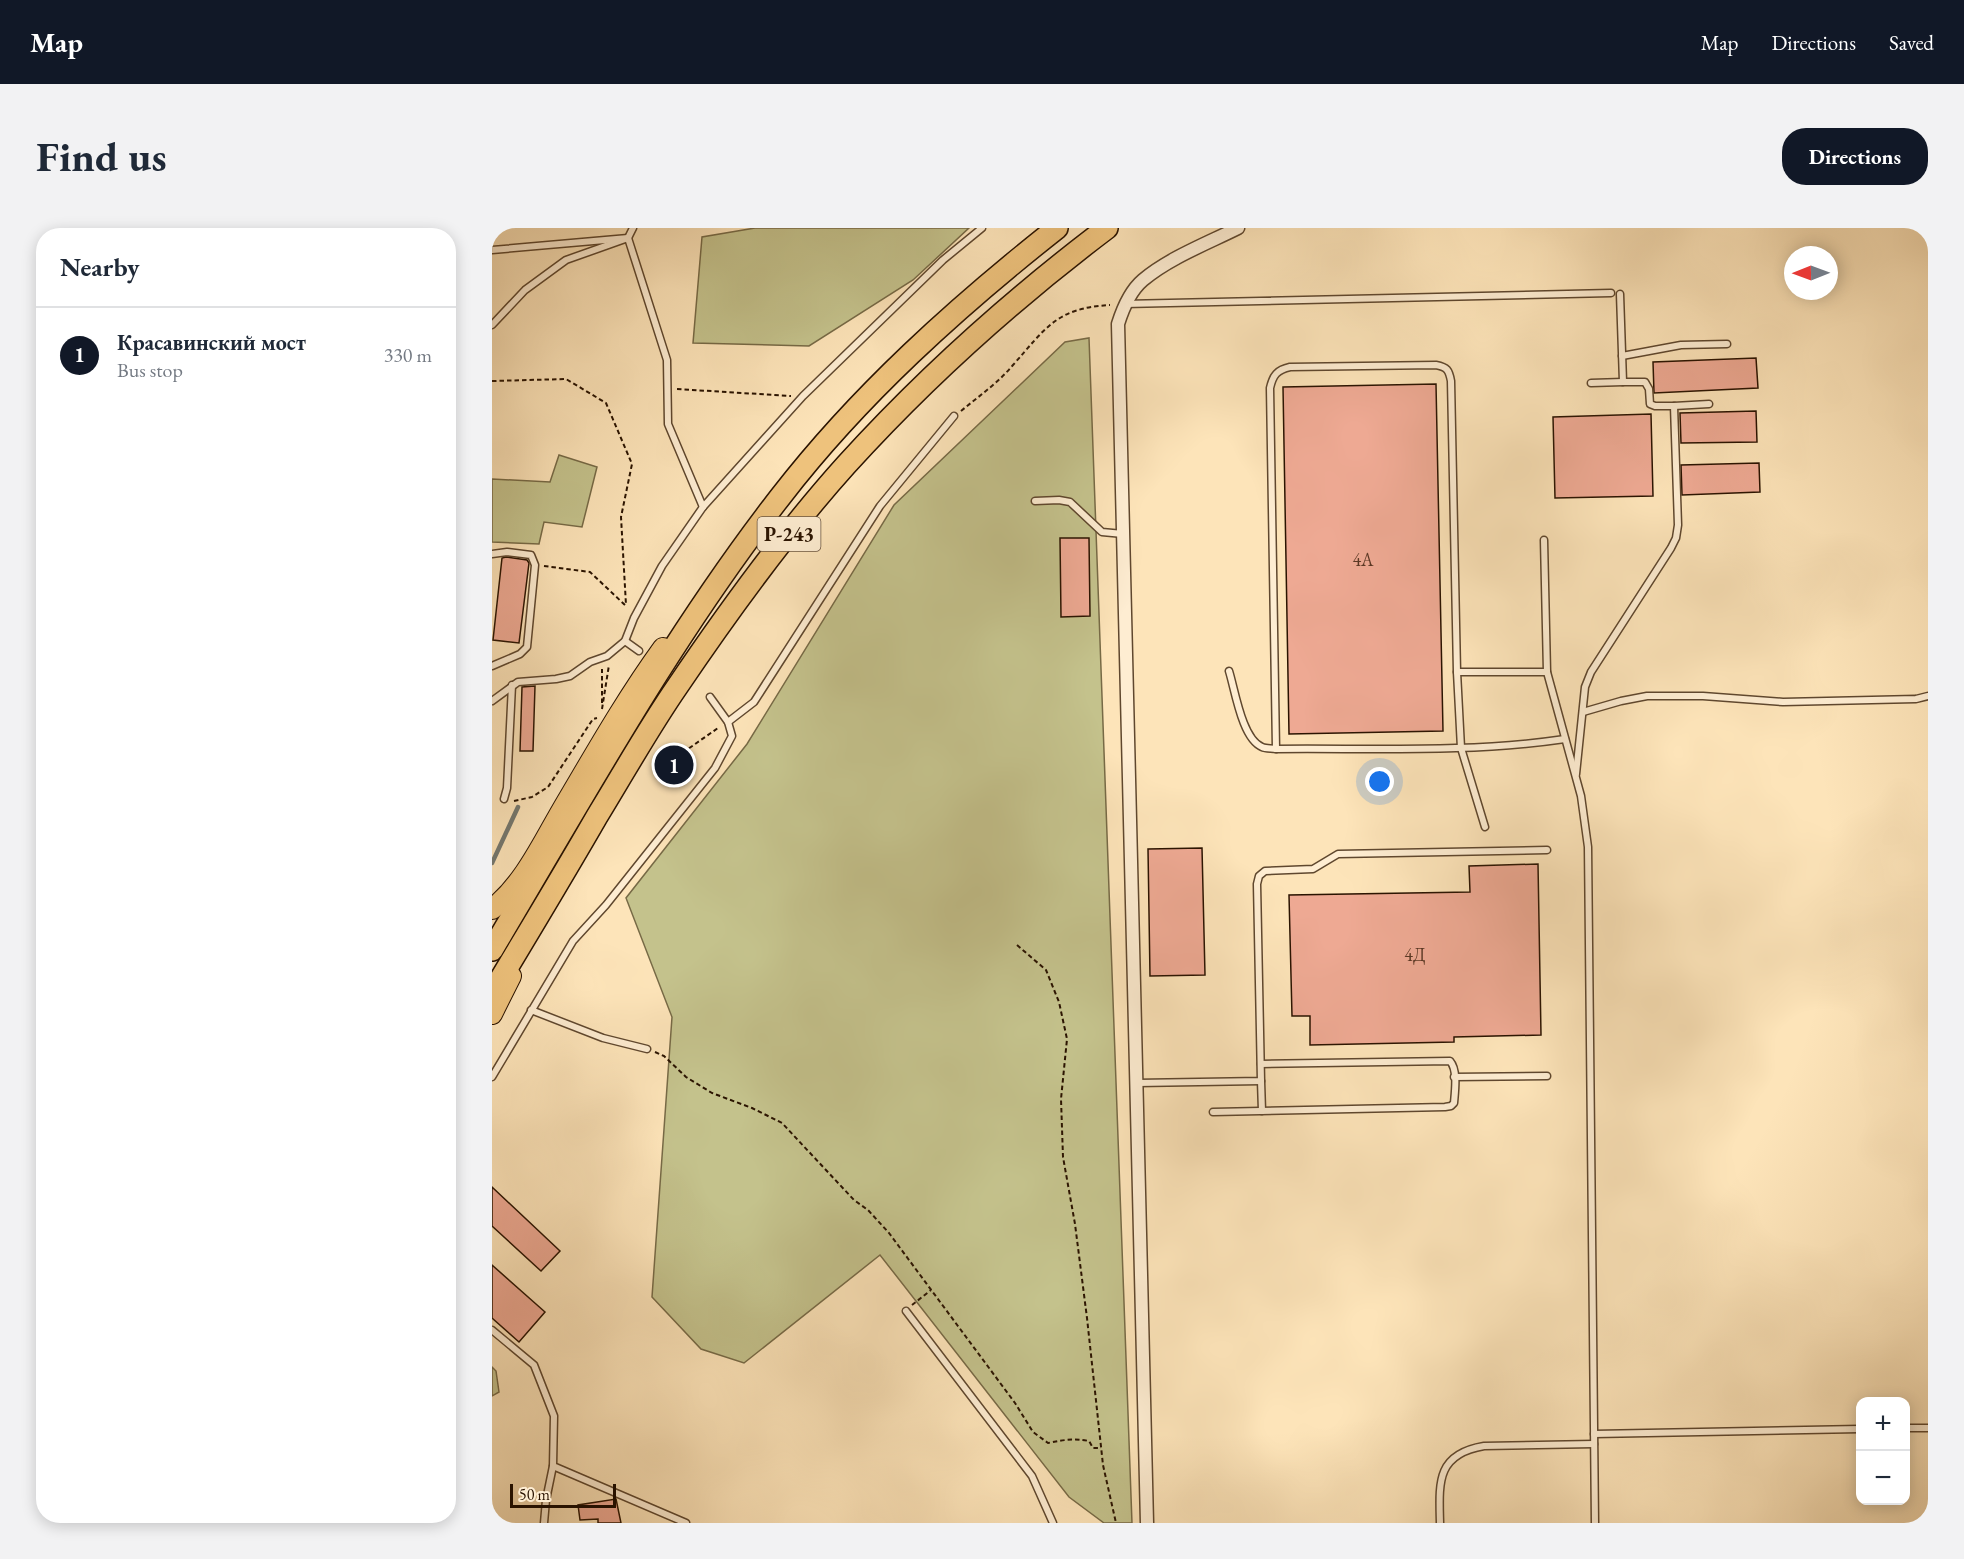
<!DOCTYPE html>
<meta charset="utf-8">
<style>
:root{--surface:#fff;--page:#f2f2f3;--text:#1f2937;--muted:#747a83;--line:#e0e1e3;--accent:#111827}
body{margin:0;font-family:"EB Garamond",serif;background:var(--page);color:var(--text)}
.controls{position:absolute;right:18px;bottom:18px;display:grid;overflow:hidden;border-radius:12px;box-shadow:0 3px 15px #0003}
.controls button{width:54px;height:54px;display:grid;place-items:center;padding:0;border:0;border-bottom:2px solid var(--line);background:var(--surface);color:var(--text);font:30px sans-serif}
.compass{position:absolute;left:1292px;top:18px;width:54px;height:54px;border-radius:50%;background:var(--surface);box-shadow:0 3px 15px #0003;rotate:269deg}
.scale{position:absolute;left:18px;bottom:15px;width:106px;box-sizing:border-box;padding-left:6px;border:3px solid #2a1300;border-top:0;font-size:16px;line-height:21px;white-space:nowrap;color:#2a1300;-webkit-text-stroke:4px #feedd2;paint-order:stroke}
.you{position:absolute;left:888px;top:554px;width:21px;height:21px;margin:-15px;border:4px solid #fff;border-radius:50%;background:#1a73e8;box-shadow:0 0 0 9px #1a73e833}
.badge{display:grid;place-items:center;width:39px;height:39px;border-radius:50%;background:var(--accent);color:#fff;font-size:20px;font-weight:700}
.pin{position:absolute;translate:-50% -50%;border:3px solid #fff;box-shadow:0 2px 6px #0006}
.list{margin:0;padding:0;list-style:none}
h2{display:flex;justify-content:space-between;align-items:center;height:78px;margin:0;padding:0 24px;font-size:26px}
h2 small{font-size:20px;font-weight:400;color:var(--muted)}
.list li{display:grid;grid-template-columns:39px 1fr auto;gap:18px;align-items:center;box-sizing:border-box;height:96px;padding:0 24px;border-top:2px solid var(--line)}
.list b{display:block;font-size:22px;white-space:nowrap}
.list p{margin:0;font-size:20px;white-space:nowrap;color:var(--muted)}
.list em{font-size:20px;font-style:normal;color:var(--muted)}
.map{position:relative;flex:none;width:1436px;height:1295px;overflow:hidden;border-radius:24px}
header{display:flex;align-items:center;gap:36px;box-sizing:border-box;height:84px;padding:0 30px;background:var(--accent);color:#fff}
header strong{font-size:28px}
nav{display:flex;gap:33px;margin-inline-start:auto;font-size:21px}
.intro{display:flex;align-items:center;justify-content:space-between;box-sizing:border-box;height:144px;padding:0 36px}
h1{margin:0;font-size:42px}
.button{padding:15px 27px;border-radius:24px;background:var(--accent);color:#fff;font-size:21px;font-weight:700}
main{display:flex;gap:36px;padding:0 36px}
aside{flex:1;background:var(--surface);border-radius:24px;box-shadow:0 3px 15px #0003}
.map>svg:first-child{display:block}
.green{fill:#c4c28c;stroke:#776a46;stroke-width:1.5}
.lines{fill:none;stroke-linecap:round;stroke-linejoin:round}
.stream{stroke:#747870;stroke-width:4.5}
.building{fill:#eea993;stroke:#2a1300;stroke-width:1.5}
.service-casing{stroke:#5f472e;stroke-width:9}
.minor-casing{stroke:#5f472e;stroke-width:15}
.primary-casing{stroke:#2a1300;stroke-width:22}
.trunk-casing{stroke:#2a1300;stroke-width:24}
.path{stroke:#2a1300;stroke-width:2;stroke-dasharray:4.5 3;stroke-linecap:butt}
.service{stroke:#feedd2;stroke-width:6}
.minor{stroke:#feedd2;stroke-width:12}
.primary{stroke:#eec27c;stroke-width:20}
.trunk{stroke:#eec27c;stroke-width:21}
.labels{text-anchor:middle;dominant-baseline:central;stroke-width:4.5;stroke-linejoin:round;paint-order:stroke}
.number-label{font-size:18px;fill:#5b3825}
.shield{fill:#feedd2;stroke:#6a543f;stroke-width:1.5}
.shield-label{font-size:20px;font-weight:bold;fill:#2a1300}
</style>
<header>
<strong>Map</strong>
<nav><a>Map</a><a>Directions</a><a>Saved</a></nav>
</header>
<div class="intro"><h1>Find us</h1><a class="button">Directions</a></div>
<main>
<aside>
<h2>Nearby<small></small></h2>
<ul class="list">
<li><span class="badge">1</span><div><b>Красавинский мост</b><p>Bus stop</p></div><em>330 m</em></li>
</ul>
</aside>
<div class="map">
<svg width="1436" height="1295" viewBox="0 0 1436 1295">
<rect width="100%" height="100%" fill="#fde4b9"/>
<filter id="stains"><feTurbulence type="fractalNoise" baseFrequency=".00333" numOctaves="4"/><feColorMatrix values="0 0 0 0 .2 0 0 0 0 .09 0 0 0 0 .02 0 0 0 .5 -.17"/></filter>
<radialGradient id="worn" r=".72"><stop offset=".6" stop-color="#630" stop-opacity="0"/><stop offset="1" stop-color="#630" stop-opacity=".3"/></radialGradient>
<g class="green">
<polygon points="263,0 477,0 421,52 317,118 201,115 210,9"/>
<polygon points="597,110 640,1295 612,1295 577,1269 388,1027 252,1135 209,1121 160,1069 180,789 134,670 255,516 402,277 573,114"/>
<polygon points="67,227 105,239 90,299 52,294 47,316 0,314 0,251 58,254"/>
<polygon points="0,1139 4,1143 7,1164 0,1168"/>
</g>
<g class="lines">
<polyline class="stream" points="0,635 26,579"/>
</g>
<g class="building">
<polygon points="1264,130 1266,160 1162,165 1161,134"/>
<polygon points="944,156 951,503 797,506 791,159"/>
<polygon points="1264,183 1265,214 1189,215 1188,185"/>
<polygon points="1159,186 1161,268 1063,270 1061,189"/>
<polygon points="1267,235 1268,264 1190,267 1189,237"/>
<polygon points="568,310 597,310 598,388 569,389"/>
<polygon points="14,329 35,332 37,335 27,415 1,412 10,330"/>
<polygon points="43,458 41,523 28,523 30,459"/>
<polygon points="710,620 713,747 658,748 656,621"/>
<polygon points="1046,636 1049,807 962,809 962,814 818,817 818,788 800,788 797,667 978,664 977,638"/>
<polygon points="0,959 68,1023 49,1043 0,998"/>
<polygon points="0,1037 53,1084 27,1114 0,1090"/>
<polygon points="124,1271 129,1295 106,1295 106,1291 88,1292 86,1277"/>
</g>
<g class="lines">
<defs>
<g id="service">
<polyline points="0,22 136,10 175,132 176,196 211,279"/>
<polyline points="632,76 1119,65"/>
<polyline points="0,97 33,62 74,32 136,10 141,0"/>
<polyline points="1130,128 1189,117 1235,116"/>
<polyline points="1099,155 1131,154"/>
<polyline points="1182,178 1217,176"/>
<polyline points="543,273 567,272 578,274 610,304 631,306"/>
<polyline points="1052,312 1055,444 1089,568 1096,619 1103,1295"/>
<polyline points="0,326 15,324 39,327 43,337 35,419 28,426 0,438"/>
<polyline points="133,413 147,423"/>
<path d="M737,443c6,19 13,68 33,76 4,2 10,1 14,2 96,-1 194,4 289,-10"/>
<polyline points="0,473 26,454 64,451 78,448 98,434 115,428 133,413 142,390 170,338 211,279 311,168 451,32 490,0"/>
<polyline points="1091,484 1129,473 1155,468 1211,468 1291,474 1424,471 1436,468"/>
<polyline points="236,494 262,474 388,278 462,188"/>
<path d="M784,521l-6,-361c3,-13 7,-18 20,-21l146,-2c11,2 13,5 15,16l6,291"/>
<polyline points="1084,546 1093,459 1099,444 1179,320 1184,310 1186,297 1182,178 1163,178 1158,176 1157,161 1153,154 1131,154 1128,66"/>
<polyline points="12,571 15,560 20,457"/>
<polyline points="993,599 969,520 965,444 1055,444"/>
<polyline points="39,782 111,810 155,821"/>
<polyline points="0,849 81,713 114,677 223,540 240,508 236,494 218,469"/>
<polyline points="962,849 1055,848"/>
<polyline points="769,853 770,883"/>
<polyline points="645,855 769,853 765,656 767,648 773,643 821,641 846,626 1055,622"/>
<path d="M721,884l232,-5 6,-1 3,-3c1,-12 4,-33 -4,-42l-189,3"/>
<polyline points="414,1083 540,1248 561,1295"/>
<polyline points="0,1102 42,1137 62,1188 61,1238 194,1295"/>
<polyline points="1414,1200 1436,1200"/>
<polyline points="1102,1206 1368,1201"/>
<polyline points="52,1295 54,1272 61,1238"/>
<path d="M948,1295c-1,-40 -4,-69 44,-77l110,-2"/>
</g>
<path id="minor" d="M655,1295l-29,-1199c5,-16 12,-33 25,-44 26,-22 65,-37 95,-52"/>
<g id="primary">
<path d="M0,681c32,-25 51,-67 71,-101 32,-54 63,-109 100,-160"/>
<polyline points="0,786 19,748"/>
</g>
<g id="trunk">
<path d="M0,722c92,-154 179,-313 289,-454 78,-101 176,-189 276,-268"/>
<path d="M0,765c35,-58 70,-116 104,-175 27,-44 52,-89 81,-131 52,-77 107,-153 169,-222 79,-87 167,-166 261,-237"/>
</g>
</defs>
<use href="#service" class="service-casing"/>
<use href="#minor" class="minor-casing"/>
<use href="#primary" class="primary-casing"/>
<use href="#trunk" class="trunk-casing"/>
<g class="path">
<polyline points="0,153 74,151 114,175 140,236 129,289 134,377"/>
<polyline points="185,161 299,168"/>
<path d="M469,183c18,-15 37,-28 52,-46 33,-37 43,-57 97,-60"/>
<polyline points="52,338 98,344 134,378"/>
<polyline points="110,475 110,441"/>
<polyline points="110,481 117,437"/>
<polyline points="182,537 196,521 226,500"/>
<polyline points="22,573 40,569 56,559 101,491 105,490"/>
<polyline points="525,717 554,742 567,774 575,811 569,871 571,929 583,996 595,1090 611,1237 624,1295"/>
<path d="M163,824l9,4 22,21 26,16 40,15 30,15 72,77 14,10 21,23 126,170 18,29 15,11c15,-3 26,-5 41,-2l4,7h8"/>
<polyline points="420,1077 439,1062"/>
</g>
<use href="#service" class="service"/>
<use href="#minor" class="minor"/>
<use href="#primary" class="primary"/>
<use href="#trunk" class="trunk"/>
</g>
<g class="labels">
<g class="number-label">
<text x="871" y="331">4А</text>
<text x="923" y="726">4Д</text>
</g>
<rect class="shield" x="265.5" y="289" width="63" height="34" rx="4.5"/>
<g class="shield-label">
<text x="297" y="306">Р-243</text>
</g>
</g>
<rect width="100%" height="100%" filter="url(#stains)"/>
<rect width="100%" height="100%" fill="url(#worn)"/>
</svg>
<div class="controls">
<button>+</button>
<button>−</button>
</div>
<svg class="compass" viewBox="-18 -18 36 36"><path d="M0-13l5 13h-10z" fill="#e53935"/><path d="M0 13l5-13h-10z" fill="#747a83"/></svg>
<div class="scale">50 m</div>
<div class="you"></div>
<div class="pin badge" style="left:182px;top:537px">1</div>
</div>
</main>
